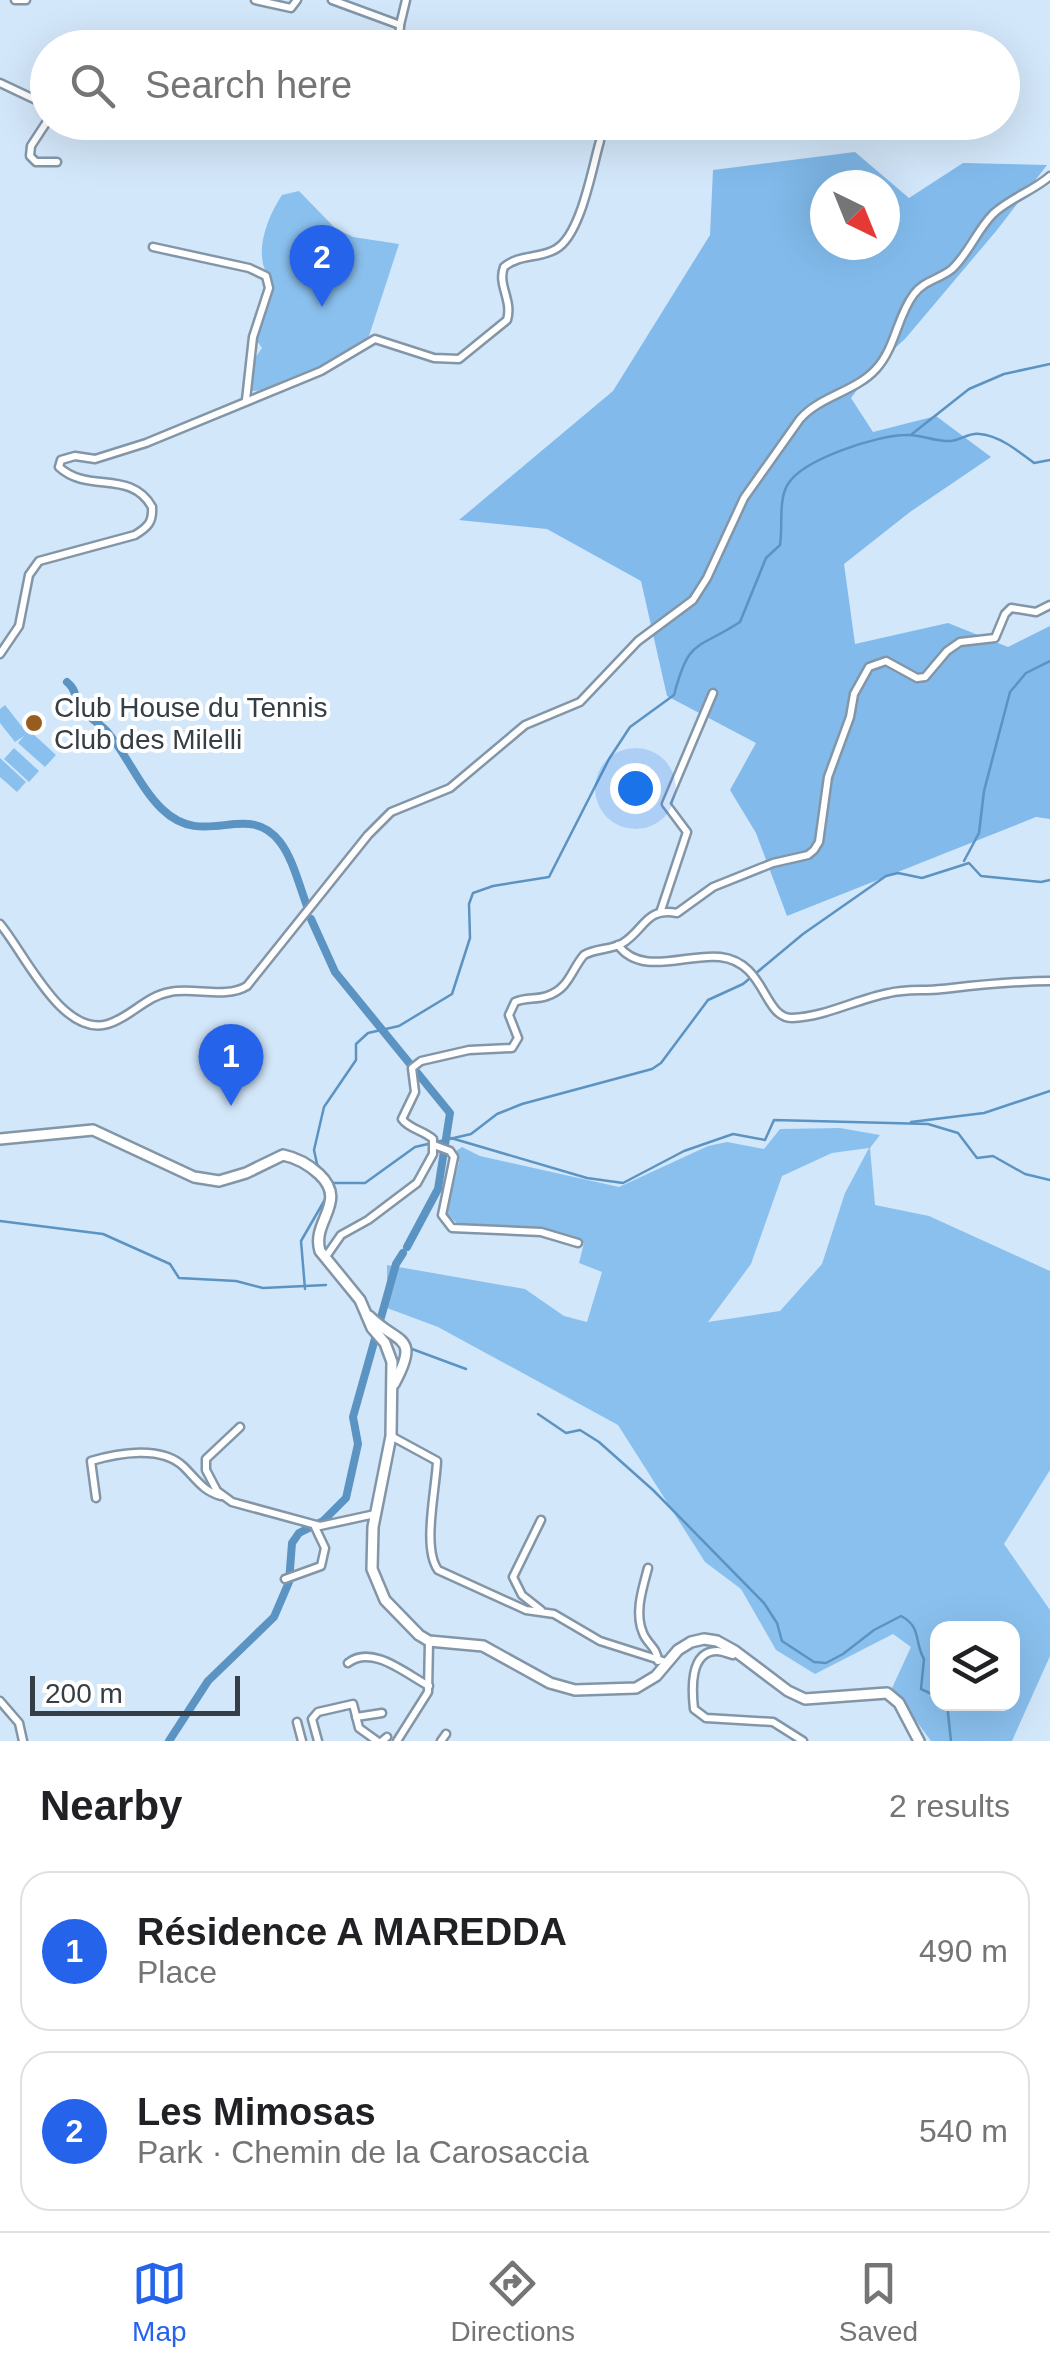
<!DOCTYPE html>
<meta charset="utf-8">
<style>
:root{--surface:#fff;--page:#f6f6f6;--text:#202124;--muted:#757577;--line:#e0e0e0;--accent:#2563eb}
body{margin:0;font-family:Helvetica,sans-serif;background:var(--page);color:var(--text)}
.controls{position:absolute;right:30px;bottom:30px;display:grid;overflow:hidden;border-radius:20px;box-shadow:0 10px 40px #0002}
.controls button{width:90px;height:90px;display:grid;place-items:center;padding:0;border:0;border-bottom:2px solid var(--line);background:var(--surface);color:var(--text);font:50px sans-serif}
.compass{position:absolute;left:810px;top:170px;width:90px;height:90px;border-radius:50%;background:var(--surface);box-shadow:0 10px 40px #0002;rotate:137deg}
.scale{position:absolute;left:30px;bottom:25px;width:210px;box-sizing:border-box;padding-left:10px;border:5px solid #353e45;border-top:0;font-size:28px;line-height:35px;white-space:nowrap;color:#353e45;-webkit-text-stroke:8px #fff;paint-order:stroke}
.you{position:absolute;left:635px;top:788px;width:35px;height:35px;margin:-25px;border:8px solid #fff;border-radius:50%;background:#1a73e8;box-shadow:0 0 0 15px #1a73e833}
.badge{display:grid;place-items:center;width:65px;height:65px;border-radius:50%;background:var(--accent);color:#fff;font-size:32px;font-weight:700}
.pin{position:absolute;translate:-50% -82px;filter:drop-shadow(0 2px 5px #0008)}
.pin::after{content:'';position:absolute;top:52px;width:35px;height:30px;background:inherit;clip-path:polygon(0 0,100% 0,50% 100%)}
.list{margin:0;padding:0;list-style:none}
h2{display:flex;justify-content:space-between;align-items:center;height:130px;margin:0;padding:0 40px;font-size:42px}
h2 small{font-size:32px;font-weight:400;color:var(--muted)}
.list li{display:grid;grid-template-columns:65px 1fr auto;gap:30px;align-items:center;box-sizing:border-box;height:160px;margin:0 20px 20px;padding:0 20px;border:2px solid var(--line);border-radius:30px}
.list b{display:block;font-size:38px;white-space:nowrap}
.list p{margin:0;font-size:32px;white-space:nowrap;color:var(--muted)}
.list em{font-size:32px;font-style:normal;color:var(--muted)}
.icon{flex:none;width:55px;height:55px;fill:none;stroke:currentColor;stroke-width:2;stroke-linecap:round;stroke-linejoin:round}
.map{position:relative;flex:none;width:1050px;height:1741px;overflow:hidden}
.search{position:absolute;background:var(--surface);box-shadow:0 10px 40px #0002;left:30px;right:30px;top:30px;height:110px;display:flex;align-items:center;gap:25px;box-sizing:border-box;padding:0 35px;border-radius:55px;color:var(--muted);font-size:38px}
.sheet{height:490px;background:var(--surface)}
nav{display:flex;justify-content:space-around;align-items:center;box-sizing:border-box;height:140px;border-top:2px solid var(--line);background:var(--surface);font-size:28px;color:var(--muted)}
nav a{display:grid;justify-items:center;gap:5px}
nav .on{color:var(--accent)}
.map>svg:first-child{display:block}
.green{fill:#8ac0ee;fill-rule:evenodd}
.forest{fill:#81baeb;fill-rule:evenodd}
.lines{fill:none;stroke-linecap:round;stroke-linejoin:round}
.stream{stroke:#5b93c2;stroke-width:2.5}
.canal{stroke:#5b93c2;stroke-width:8}
.minor-casing{stroke:#8396a7;stroke-width:11}
.tertiary-casing{stroke:#8396a7;stroke-width:14}
.minor{stroke:#fff;stroke-width:6}
.tertiary{stroke:#fff;stroke-width:9}
.poi-dot{fill:#985d1e;stroke:#fff;stroke-width:4}
.labels{text-anchor:middle;dominant-baseline:central;stroke-width:8;stroke-linejoin:round;paint-order:stroke}
.poi-label{font-size:28px;fill:#353e45;stroke:#fff;text-anchor:start}
</style>
<div class="map">
<svg width="1050" height="1741" viewBox="0 0 1050 1741">
<rect width="100%" height="100%" fill="#d3e7fa"/>
<g class="green">
<path d="M299,191l36,37 18,9 46,7 -31,95c-32,21 -77,52 -117,52l2,-30 9,-13 -7,-10 18,-52c-3,-7 -8,-15 -10,-22 -5,-23 7,-51 19,-69z"/>
<polygon points="5,705 27,733 30,731 56,755 45,767 18,743 24,736 15,742 0,723 0,709"/>
<polygon points="14,748 39,771 29,782 4,759"/>
<polygon points="0,758 26,782 17,792 0,777"/>
<path d="M840,1128l40,7 -10,13 5,57 54,11 121,55v199l-46,74 46,66v46l-38,85h-81l-39,-53 19,-41 -18,-13 -78,40 -39,-24 -35,-61 -36,-27 -87,-137 -180,-98 -51,-19v-43l138,24 39,27 23,6 15,-50 -23,-9 5,-20 -27,-10 -99,-9 -12,-10 13,-52 -3,-11 6,-4 18,9 139,31 89,-41 19,-4 37,7 16,-20zM869,1148l-24,45 -23,71 -42,47 -72,11 43,-58 31,-88 50,-23zM938,1628h74v76h-74z"/>
</g>
<path class="forest" d="M855,152l54,46 54,-35 84,2 -50,65 -92,109 -30,27 -24,32 22,34 63,-16 55,41 -81,55 -66,52 11,80 93,-21 60,24 42,-21v193l-14,-2 -249,99 -31,-83 -26,-43 26,-47 -89,-47 -26,-115 -94,-52 -88,-9 154,-129 97,-156 3,-65zM825,185h60v60h-60z"/>
<g class="lines">
<g class="stream">
<polyline points="912,434 969,389 1004,374 1050,364"/>
<polyline points="964,861 979,833 984,791 1010,692 1026,673 1050,661"/>
<polyline points="911,1122 984,1113 1050,1091"/>
<polyline points="451,1138 587,1178 623,1183 684,1151 733,1134 765,1140 774,1120 928,1124 958,1133 977,1158 993,1156 1025,1174 1050,1180"/>
<polyline points="333,1183 365,1183 415,1147 471,1134 497,1114 522,1104 652,1069 661,1063 708,1000 743,984 803,934 886,876 898,873 922,878 969,863 981,876 1041,882 1050,880"/>
<path d="M333,1184l-16,-20 -3,-14 10,-43 32,-47v-16l12,-11 31,-7 53,-32 18,-56 -1,-34 4,-11 20,-7 56,-9 60,-118 21,-32 44,-32c15,-57 21,-44 66,-73l26,-64 14,-13c3,-18 -2,-46 8,-61 15,-25 90,-49 118,-49 15,-1 29,7 45,6 11,-1 18,-9 29,-7 20,2 38,17 54,29l16,-3"/>
<polyline points="0,1221 103,1234 170,1264 179,1278 236,1281 263,1288 326,1285"/>
<polyline points="305,1289 301,1241 327,1196"/>
<polyline points="412,1349 466,1369"/>
<path d="M538,1414l28,19 14,-3 19,12 54,48 111,113 13,20 5,18 32,21 12,1 17,-9 31,-24 27,-14c21,11 13,26 23,43l-3,30 17,8"/>
<polyline points="947,1704 951,1741"/>
</g>
<g class="canal">
<path d="M67,682c10,8 7,16 14,26 7,10 21,16 28,26 19,23 32,55 53,75 43,42 85,-10 118,33 13,17 19,43 27,64"/>
<polyline points="311,919 335,972 450,1113 438,1189 407,1247"/>
<polyline points="169,1741 208,1681 274,1617 289,1582 292,1543 299,1533 323,1521 346,1498 358,1444 353,1417 396,1264 403,1253"/>
</g>
<defs>
<g id="minor">
<polyline points="15,0 26,0"/>
<polyline points="255,0 291,8 297,0"/>
<polyline points="332,0 400,25 406,0"/>
<polyline points="399,48 400,25"/>
<polyline points="0,83 34,99 48,93"/>
<polyline points="48,120 31,146 30,156 36,162 57,162"/>
<polyline points="153,247 249,268 266,276 269,288 253,337 246,400"/>
<path d="M0,654l19,-28 10,-51 10,-14 96,-26c13,-8 18,-13 17,-28 -21,-38 -64,-13 -93,-40l2,-7 14,-4 20,3 51,-16 175,-72 54,-32 59,19 25,1 48,-39c6,-20 -10,-35 -3,-53 15,-13 35,-8 52,-18 25,-14 36,-81 44,-108"/>
<polyline points="661,910 687,832 666,804 713,693"/>
<path d="M0,924c24,28 62,114 108,100 23,-7 38,-28 62,-32 24,-5 56,7 77,-6l121,-151 23,-23 59,-24 75,-63 55,-23 58,-61 55,-41 14,-22 37,-80 56,-79c20,-23 55,-27 76,-50 20,-22 21,-53 38,-75 9,-13 26,-15 38,-25 17,-16 25,-39 41,-55 17,-16 40,-23 57,-38"/>
<path d="M618,945c23,32 69,8 102,12 46,5 43,61 72,61 33,-1 65,-19 97,-25 17,-4 35,-2 53,-4 37,-4 71,-8 108,-8"/>
<polyline points="434,1145 450,1151 454,1157 442,1215 452,1228 541,1232 578,1243"/>
<path d="M325,1258l16,-23 27,-15 49,-37 16,-29v-15c-10,-9 -24,-10 -31,-20l13,-27 -3,-24 9,-7 48,-11 43,-2 6,-10 -9,-23 6,-13c11,-5 21,-2 32,-6 22,-7 24,-26 37,-41 12,-7 27,-5 39,-12 22,-14 23,-36 54,-30l36,-26 60,-24 35,-8 6,-5 5,-8 9,-65 22,-60 4,-23 15,-27 17,-6 31,17 8,-1 22,-26 13,-9 35,-4 10,-24 6,-6 25,4 14,-7"/>
<polyline points="240,1427 206,1459 206,1470 217,1491 232,1502 320,1526 375,1514"/>
<path d="M391,1436l46,25c-1,28 -15,87 1,109l88,40 28,4 46,27 66,21"/>
<path d="M96,1498l-5,-37c27,-8 71,-16 93,6 13,13 19,24 37,29"/>
<path d="M648,1568c-5,19 -14,45 -5,65 4,11 14,14 15,28"/>
<polyline points="285,1579 321,1566 325,1548 315,1527"/>
<polyline points="541,1610 522,1595 513,1577 541,1520"/>
<path d="M735,1651l-2,4c-5,-1 -11,-4 -16,-4 -28,0 -25,40 -23,58l12,9 67,4 30,19"/>
<path d="M348,1663c24,-19 58,11 81,23"/>
<polyline points="0,1701 19,1723 23,1741"/>
<polyline points="356,1717 382,1713"/>
<polyline points="297,1722 302,1741"/>
<polyline points="318,1741 312,1719 318,1712 353,1704 359,1728 377,1741"/>
<polyline points="382,1741 387,1737"/>
<polyline points="397,1741 428,1692 429,1641"/>
<polyline points="441,1741 446,1734"/>
</g>
<g id="tertiary">
<path d="M0,1139l93,-9 101,47 25,4 27,-8 37,-18c15,3 25,9 36,19 30,28 -8,47 1,77l40,49 12,28 13,15 7,19 -1,74 -18,91 -1,42 13,31 34,35 10,6 54,5 67,37 25,7 61,-2 20,-12 22,-26 13,-8 13,-3 13,2 18,10 53,40 17,8 82,-6 12,10 20,38"/>
<path d="M369,1316c29,29 52,18 25,68"/>
</g>
</defs>
<use href="#minor" class="minor-casing"/>
<use href="#tertiary" class="tertiary-casing"/>
<use href="#minor" class="minor"/>
<use href="#tertiary" class="tertiary"/>
</g>
<circle class="poi-dot" cx="34" cy="723" r="10"/>
<g class="labels">
<g class="poi-label">
<text x="54" y="707">Club House du Tennis<tspan x="54" dy="32">Club des Milelli</tspan></text>
</g>
</g>
</svg>
<div class="controls">
<button><svg class="icon" aria-label="layers" viewBox="0 0 24 24"><path d="M12 4l9 5-9 5-9-5zM3 14l9 5 9-5"/></svg></button>
</div>
<svg class="compass" viewBox="-18 -18 36 36"><path d="M0-13l5 13h-10z" fill="#e53935"/><path d="M0 13l5-13h-10z" fill="#757577"/></svg>
<div class="scale">200 m</div>
<div class="you"></div>
<div class="pin badge" style="left:231px;top:1106px">1</div>
<div class="pin badge" style="left:322px;top:307px">2</div>
<div class="search"><svg class="icon" aria-label="search" viewBox="0 0 24 24"><circle cx="10" cy="10" r="6"/><path d="M15 15l6 6"/></svg>Search here</div>
</div>
<section class="sheet">
<h2>Nearby<small>2 results</small></h2>
<ul class="list">
<li><span class="badge">1</span><div><b>Résidence A MAREDDA</b><p>Place</p></div><em>490 m</em></li>
<li><span class="badge">2</span><div><b>Les Mimosas</b><p>Park · Chemin de la Carosaccia</p></div><em>540 m</em></li>
</ul>
</section>
<nav>
<a class="on"><svg class="icon" aria-label="map" viewBox="0 0 24 24"><path d="M3 6l6-2 6 2 6-2v14l-6 2-6-2-6 2zM9 4v14M15 6v14"/></svg>Map</a>
<a><svg class="icon" aria-label="directions" viewBox="0 0 24 24"><path d="M12 3l9 9-9 9-9-9zM9 14v-3h6M13 9l2 2-2 2"/></svg>Directions</a>
<a><svg class="icon" aria-label="saved" viewBox="0 0 24 24"><path d="M7 4h10v16l-5-4-5 4z"/></svg>Saved</a>
</nav>
